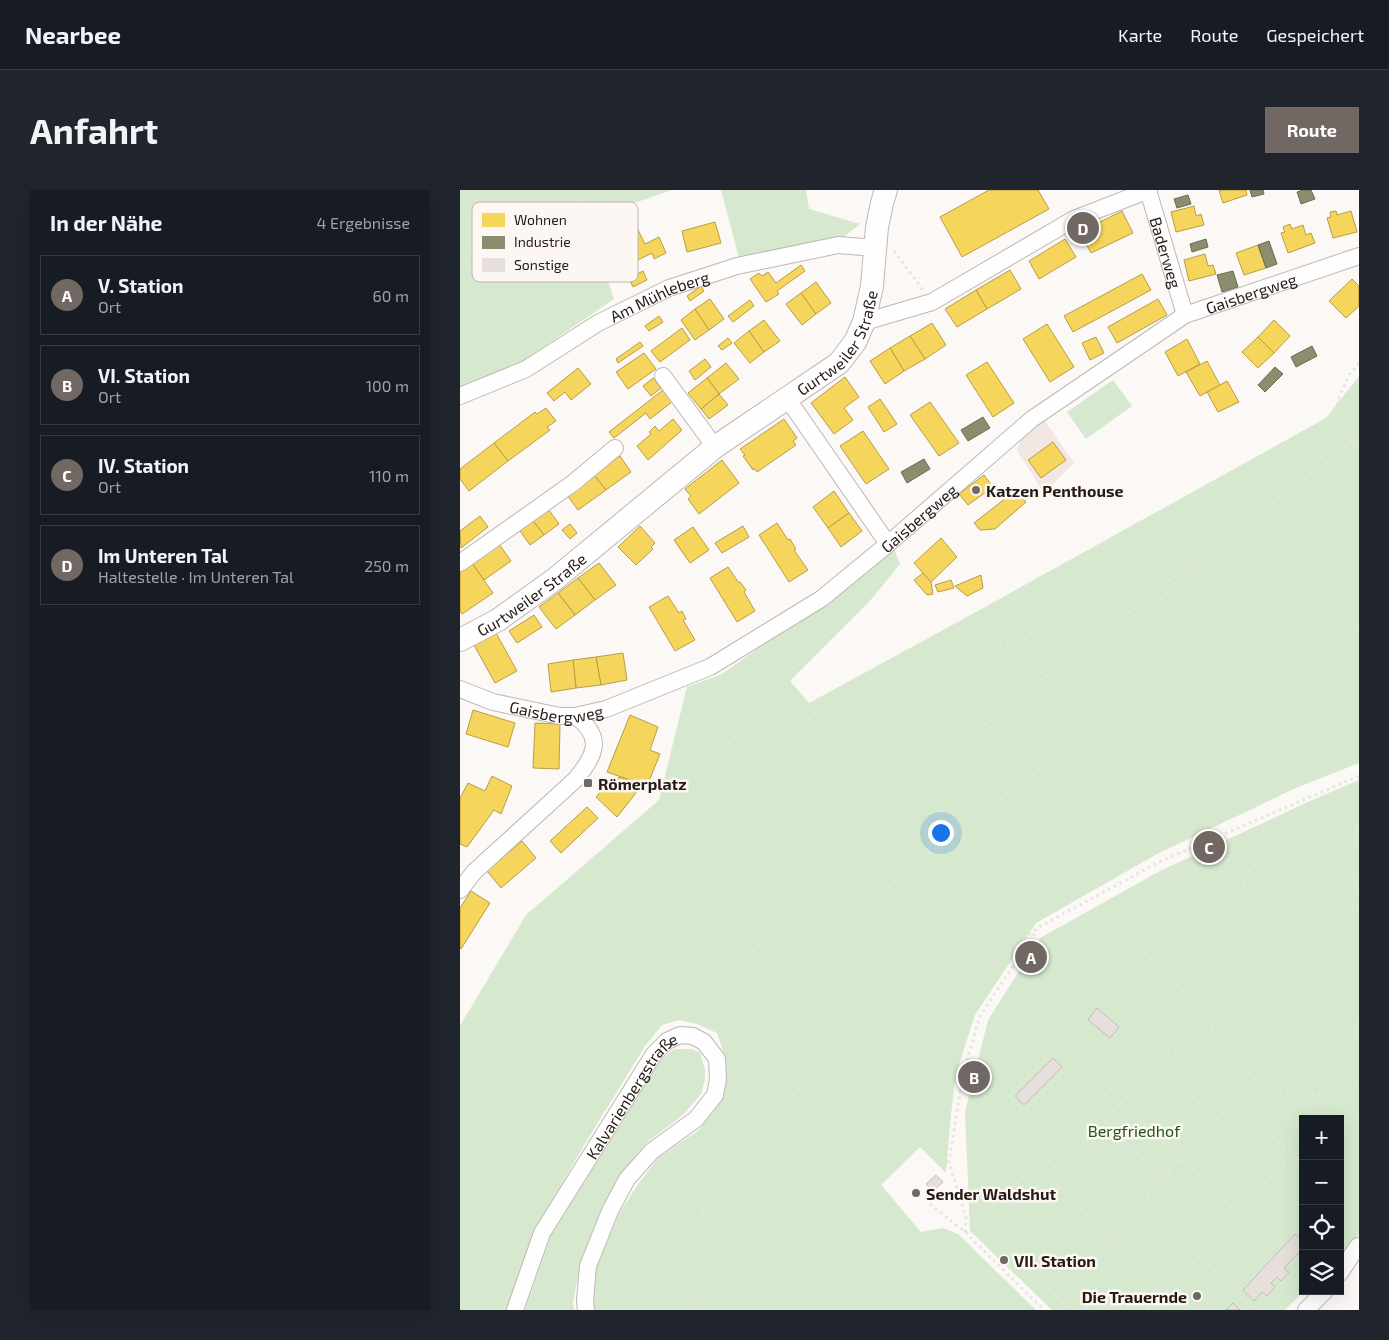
<!DOCTYPE html>
<html lang="de">
<meta charset="utf-8">
<style>
:root{--surface:#171b24;--page:#20242c;--text:#f1f3f6;--muted:#9ea1a6;--line:#363941;--accent:#716863}
body{margin:0;font-family:"Exo 2",sans-serif;background:var(--page);color:var(--text)}
.controls{position:absolute;right:15px;bottom:15px;display:grid;overflow:hidden;border-radius:0px;box-shadow:0 5px 20px #0002}
.controls button{width:45px;height:45px;display:grid;place-items:center;padding:0;border:0;border-bottom:1px solid var(--line);background:var(--surface);color:var(--text);font:25px sans-serif}
.you{position:absolute;left:480px;top:642px;width:18px;height:18px;margin:-12px;border:4px solid #fff;border-radius:50%;background:#1a73e8;box-shadow:0 0 0 8px #1a73e833}
.badge{display:grid;place-items:center;width:32px;height:32px;border-radius:50%;background:var(--accent);color:#fff;font-size:16px;font-weight:700}
.pin{position:absolute;translate:-50% -50%;border:2px solid #fff;box-shadow:0 1px 5px #0006}
.list{margin:0;padding:0;list-style:none}
h2{display:flex;justify-content:space-between;align-items:center;height:65px;margin:0;padding:0 20px;font-size:21px}
h2 small{font-size:16px;font-weight:400;color:var(--muted)}
.list li{display:grid;grid-template-columns:32px 1fr auto;gap:15px;align-items:center;box-sizing:border-box;height:80px;margin:0 10px 10px;padding:0 10px;border:1px solid var(--line);border-radius:0px}
.list b{display:block;font-size:19px;white-space:nowrap}
.list p{margin:0;font-size:16px;white-space:nowrap;color:var(--muted)}
.list em{font-size:16px;font-style:normal;color:var(--muted)}
.icon{flex:none;width:28px;height:28px;fill:none;stroke:currentColor;stroke-width:2;stroke-linecap:round;stroke-linejoin:round}
.map{position:relative;flex:none;width:899px;height:1120px;overflow:hidden;border-radius:0px}
header{display:flex;align-items:center;gap:30px;box-sizing:border-box;height:70px;padding:0 25px;background:var(--surface);border-bottom:1px solid var(--line)}
header strong{font-size:24px}
nav{display:flex;gap:28px;margin-inline-start:auto;font-size:18px}
.intro{display:flex;align-items:center;justify-content:space-between;box-sizing:border-box;height:120px;padding:0 30px}
h1{margin:0;font-size:35px}
.button{padding:12px 22px;border-radius:0px;background:var(--accent);color:#fff;font-size:18px;font-weight:700}
main{display:flex;gap:30px;padding:0 30px}
aside{flex:1;background:var(--surface);border-radius:0px;box-shadow:0 5px 20px #0002}
.map>svg:first-child{display:block}
.built{fill:#f2e7e2}
.green{fill:#d6e9ce}
.homes{fill:#f6d55c;stroke:#b89d47}
.industry{fill:#8c8c6e;stroke:#6d6a53}
.building{fill:#e6dfdb;stroke:#c3bcb8}
.lines{fill:none;stroke-linecap:round;stroke-linejoin:round}
.street-casing{stroke:#beb8b4;stroke-width:18}
.secondary-casing{stroke:#beb8b4;stroke-width:24}
.path{stroke:#e5e4e3;stroke-width:3;stroke-dasharray:2.5 4;stroke-linecap:butt}
.street{stroke:#fefefe;stroke-width:16}
.secondary{stroke:#fefefe;stroke-width:22}
.poi-dot{fill:#716863;stroke:#fdf7f3;stroke-width:2}
.labels{text-anchor:middle;dominant-baseline:central;stroke-width:5;stroke-linejoin:round;paint-order:stroke}
.street-label{font-size:16px;fill:#261a15;stroke:#fdf7f3}
.poi-label{font-size:16px;font-weight:bold;fill:#261a15;stroke:#fdf7f3;text-anchor:start}
.park-label{font-size:16px;fill:#235414;stroke:#fdf7f3}
.key{fill:#fdf7f3;stroke:#bcb5b0;stroke-width:1}
.key-label{font-size:14px;fill:#261a15}
</style>
<header>
<strong>Nearbee</strong>
<nav><a>Karte</a><a>Route</a><a>Gespeichert</a></nav>
</header>
<div class="intro"><h1>Anfahrt</h1><a class="button">Route</a></div>
<main>
<aside>
<h2>In der Nähe<small>4 Ergebnisse</small></h2>
<ul class="list">
<li><span class="badge">A</span><div><b>V. Station</b><p>Ort</p></div><em>60 m</em></li>
<li><span class="badge">B</span><div><b>VI. Station</b><p>Ort</p></div><em>100 m</em></li>
<li><span class="badge">C</span><div><b>IV. Station</b><p>Ort</p></div><em>110 m</em></li>
<li><span class="badge">D</span><div><b>Im Unteren Tal</b><p>Haltestelle · Im Unteren Tal</p></div><em>250 m</em></li>
</ul>
</aside>
<div class="map">
<svg width="899" height="1120" viewBox="0 0 899 1120">
<rect width="100%" height="100%" fill="#fbf8f5"/>
<polygon class="built" points="582,227 614,273 584,303 557,261 563,241"/>
<g class="green">
<polygon points="0,0 212,0 128,29 154,109 63,171 0,198"/>
<polygon points="261,0 346,0 349,19 400,34 381,49 279,68"/>
<polygon points="899,186 899,573 836,598 699,663 576,733 515,825 496,884 491,924 486,983 460,957 421,995 461,1042 483,1038 498,1044 576,1120 134,1120 133,1108 136,1076 160,1022 179,993 199,967 239,940 260,910 267,890 266,870 257,843 237,834 219,830 202,835 185,856 126,952 75,1040 46,1120 0,1120 0,836 66,725 199,610 227,497 262,484 396,388 434,359 440,374 410,411 330,491 349,513 496,433 866,228"/>
<polygon points="653,190 672,216 626,249 607,222"/>
<polygon points="899,590 899,1045 880,1064 880,929 843,929 844,1101 825,1120 592,1120 510,1041 505,922 528,830 580,748 700,681 850,611"/>
<polygon points="214,859 232,859 240,863 245,880 245,890 241,904 223,925 186,953 160,985 143,1015 121,1071 113,1112 114,1120 65,1120 90,1047 201,870"/>
</g>
<g class="homes">
<polygon points="529,0 578,0 589,19 502,67 480,27"/>
<polygon points="759,0 786,0 787,5 763,13"/>
<polygon points="734,16 736,26 741,24 744,35 716,42 711,22"/>
<polygon points="662,21 673,43 631,63 620,42"/>
<polygon points="876,21 877,25 891,21 897,42 873,48 867,28 871,27 870,22"/>
<polygon points="255,32 261,53 227,62 222,41"/>
<polygon points="830,34 832,39 843,35 846,45 851,43 855,53 828,63 821,43 825,42 823,37"/>
<polygon points="177,38 185,54 199,47 206,63 194,69 192,63 170,74 157,48"/>
<polygon points="605,49 616,67 579,89 569,71"/>
<polygon points="798,55 806,78 784,85 776,63"/>
<polygon points="745,64 748,76 753,75 756,84 729,91 724,70"/>
<polygon points="341,75 345,81 317,101 319,104 306,112 290,89 299,83 302,86 308,82 316,93"/>
<polygon points="550,80 561,99 527,119 516,100"/>
<polygon points="183,81 187,90 173,97 169,88"/>
<polygon points="682,84 691,100 613,142 604,126"/>
<polygon points="892,89 899,96 899,116 886,128 869,111"/>
<polygon points="356,92 371,113 356,124 341,103"/>
<polygon points="241,96 244,101 230,111 227,106"/>
<polygon points="516,100 527,119 497,137 485,119"/>
<polygon points="341,103 356,124 342,135 326,114"/>
<polygon points="250,109 264,129 249,140 235,119"/>
<polygon points="698,109 707,125 657,153 648,137"/>
<polygon points="290,110 294,116 273,132 268,126"/>
<polygon points="235,119 249,140 235,150 221,130"/>
<polygon points="199,126 203,132 189,141 185,136"/>
<polygon points="304,130 320,151 304,162 289,141"/>
<polygon points="814,130 830,146 814,163 798,147"/>
<polygon points="472,133 486,155 465,169 450,146"/>
<polygon points="587,134 614,177 590,192 563,149"/>
<polygon points="222,138 230,150 200,172 191,161"/>
<polygon points="289,141 304,162 290,173 274,153"/>
<polygon points="450,146 465,169 444,181 430,158"/>
<polygon points="636,147 644,163 630,170 622,153"/>
<polygon points="798,147 814,163 798,178 782,162"/>
<polygon points="268,148 272,153 262,160 258,156"/>
<polygon points="727,149 740,174 718,186 705,162"/>
<polygon points="180,152 183,156 158,173 156,169"/>
<polygon points="430,158 444,181 425,194 410,171"/>
<polygon points="184,163 196,179 168,199 156,182"/>
<polygon points="245,169 251,177 235,190 229,181"/>
<polygon points="747,171 760,195 740,206 726,182"/>
<polygon points="527,172 554,213 533,227 506,185"/>
<polygon points="266,173 279,189 259,204 247,188"/>
<polygon points="118,178 131,194 111,210 105,202 94,211 87,203"/>
<polygon points="385,187 399,207 384,218 393,230 374,244 351,213"/>
<polygon points="193,188 201,198 191,206 183,196"/>
<polygon points="247,188 259,204 241,219 228,203"/>
<polygon points="767,191 779,212 758,222 747,202"/>
<polygon points="203,200 212,212 190,229 186,223 154,248 149,242"/>
<polygon points="259,204 268,215 249,229 241,219"/>
<polygon points="420,209 437,234 424,242 408,217"/>
<polygon points="470,212 499,253 479,266 450,225"/>
<polygon points="86,218 96,231 87,237 90,240 48,271 34,253 75,222 77,224"/>
<polygon points="213,229 222,240 188,270 177,256 191,244 189,242 195,236 199,241"/>
<polygon points="324,229 337,248 333,251 336,255 297,282 294,278 293,280 283,266 285,265 280,259"/>
<polygon points="403,241 429,279 406,294 380,256"/>
<polygon points="593,252 606,270 581,288 568,270"/>
<polygon points="34,253 48,271 9,301 0,289 0,279"/>
<polygon points="160,266 171,282 146,300 134,285"/>
<polygon points="262,270 279,293 239,324 228,309 231,306 225,299"/>
<polygon points="134,285 146,300 118,320 107,305"/>
<polygon points="524,285 533,297 508,315 499,304"/>
<polygon points="556,300 566,312 535,339 520,340 514,333"/>
<polygon points="374,301 389,323 368,338 353,317"/>
<polygon points="89,320 99,334 84,345 73,331"/>
<polygon points="389,323 402,341 381,357 368,338"/>
<polygon points="20,326 28,337 1,358 0,341"/>
<polygon points="73,331 84,345 70,355 60,341"/>
<polygon points="317,333 328,350 330,349 336,359 334,360 348,380 329,392 299,345"/>
<polygon points="110,334 117,343 110,349 102,340"/>
<polygon points="180,336 195,353 191,357 193,359 176,375 158,357"/>
<polygon points="283,336 289,347 262,363 255,353"/>
<polygon points="233,337 249,360 230,373 214,350"/>
<polygon points="481,348 497,367 471,392 454,373"/>
<polygon points="39,354 51,371 24,390 12,373"/>
<polygon points="12,373 33,403 2,424 0,421 0,381"/>
<polygon points="139,373 156,395 135,410 118,388"/>
<polygon points="268,377 279,393 280,392 286,400 284,402 295,421 277,432 250,388"/>
<polygon points="463,383 471,392 473,404 467,405 454,390"/>
<polygon points="521,385 523,398 507,406 495,396"/>
<polygon points="118,388 135,410 115,425 98,403"/>
<polygon points="491,390 494,398 478,402 475,395"/>
<polygon points="98,403 115,425 96,439 79,417"/>
<polygon points="208,406 219,423 222,421 226,429 223,430 235,450 215,461 189,417"/>
<polygon points="74,425 82,437 57,453 49,441"/>
<polygon points="36,443 57,481 35,493 14,455"/>
<polygon points="163,463 167,490 141,495 136,467"/>
<polygon points="136,467 141,495 116,498 113,470"/>
<polygon points="113,470 116,498 91,502 88,474"/>
<polygon points="13,520 55,533 48,557 6,544"/>
<polygon points="170,525 198,537 190,560 200,564 187,596 147,582"/>
<polygon points="75,533 100,534 99,579 73,578"/>
<polygon points="32,586 52,596 41,624 34,620 7,657 0,654 0,608 8,593 25,601"/>
<polygon points="159,587 183,594 157,627 136,607 145,597 148,600"/>
<polygon points="127,617 138,628 101,663 90,651"/>
<polygon points="62,651 76,668 41,698 27,681"/>
<polygon points="11,701 30,713 1,759 0,758 0,718"/>
</g>
<g class="industry">
<polygon points="790,0 803,0 804,4 792,7"/>
<polygon points="843,0 851,0 855,9 841,14 837,2"/>
<polygon points="728,5 731,14 717,18 714,9"/>
<polygon points="746,49 748,57 732,62 730,54"/>
<polygon points="809,51 817,74 806,78 798,55"/>
<polygon points="773,81 778,97 762,102 757,85"/>
<polygon points="852,156 857,166 836,177 831,167"/>
<polygon points="815,177 823,184 805,202 798,195"/>
<polygon points="523,227 530,238 508,251 501,240"/>
<polygon points="464,269 470,279 447,293 441,282"/>
</g>
<g class="building">
<polygon points="637,818 659,837 650,848 628,830"/>
<polygon points="593,868 602,877 564,915 555,906"/>
<polygon points="476,985 483,992 473,1001 466,994"/>
<polygon points="835,1044 843,1052 843,1058 824,1078 829,1082 821,1091 817,1087 811,1093 815,1097 807,1106 802,1102 794,1111 783,1100"/>
<polygon points="773,1113 780,1120 766,1120"/>
</g>
<g class="lines">
<defs>
<g id="street">
<path id="s1" d="M688,0l37,125"/>
<polyline points="404,132 472,112 614,29 689,0"/>
<polyline points="203,186 255,257"/>
<path id="s2" d="M0,206l66,-27 72,-46 71,-35 68,-22 101,-21 38,3"/>
<polyline points="327,208 428,354"/>
<polyline points="0,373 113,293 155,258"/>
<path id="s3" d="M0,499l33,13 67,14h15l31,-7 104,-42 111,-68 67,-55 144,-125 153,-104 174,-59"/>
<path d="M0,700l14,-18 101,-92c20,-24 30,-43 0,-64"/>
<polyline points="880,1083 898,1056"/>
<path id="s4" d="M55,1120l27,-77 112,-179 13,-13 13,-6 13,1 11,6 13,17 1,20 -3,16 -19,24 -44,32 -25,28 -17,32 -22,55 -3,35 1,9"/>
<polyline points="846,1120 865,1101"/>
</g>
<g id="secondary">
<path id="s5" d="M0,450l38,-20 57,-41 160,-132 124,-84 16,-21 9,-20 8,-36 5,-59 5,-24 4,-13"/>
</g>
</defs>
<use href="#street" class="street-casing"/>
<use href="#secondary" class="secondary-casing"/>
<g class="path">
<polyline points="434,61 463,100"/>
<polyline points="0,72 73,40 125,9 145,0"/>
<polyline points="899,173 889,185 877,212 891,253 899,250"/>
<polyline points="899,438 896,441 899,441"/>
<polyline points="768,671 744,673 721,680 703,688 713,700 730,715 766,723 791,731 803,745 832,762"/>
<polyline points="891,676 899,630"/>
<path d="M766,723l-4,-23 6,-29c21,-3 44,-9 65,-7 20,1 39,7 58,12l8,30"/>
<polyline points="790,730 782,708 786,685 804,666"/>
<path d="M899,829c-5,8 -5,18 0,26"/>
<polyline points="249,840 268,795 360,678 454,590 619,460 891,253 862,266 813,280 752,313 679,350 615,402 563,450 462,468 420,484 309,553 258,571 290,521 406,404 414,387"/>
<polyline points="702,853 715,843 740,843 752,840 796,890 775,911"/>
<polyline points="712,886 692,880 709,860 730,867 761,896"/>
<polyline points="796,890 830,905 860,904"/>
<polyline points="661,912 779,1023 832,964"/>
<polyline points="846,929 851,922 860,904 895,895 899,892"/>
<polyline points="644,931 697,982"/>
<polyline points="626,950 692,880"/>
<polyline points="824,957 843,933"/>
<polyline points="584,967 597,979 626,950 719,1038"/>
<circle cx="703" cy="987" r="8"/>
<polyline points="597,979 588,988 706,1101"/>
<polyline points="709,982 775,911 843,974"/>
<polyline points="815,984 712,886 709,860 630,784 627,773 635,761 652,753 672,755 692,770 746,826 752,840 830,786 854,778 855,773 832,762 899,717"/>
<path d="M588,988c-13,13 -33,29 -41,46 -10,22 18,44 32,57 10,10 21,19 31,29"/>
<path d="M880,1007c4,2 8,2 11,5 8,7 1,18 -5,23"/>
<polyline points="470,1014 505,1042 584,1120"/>
<polyline points="243,1024 326,909 433,843 491,804 579,737 701,671 899,586"/>
<polyline points="761,1041 779,1023"/>
<polyline points="505,1042 506,1027 489,972 503,884 520,826 577,740"/>
<polyline points="505,1042 598,955 697,849"/>
<polyline points="739,1066 795,1120"/>
<polyline points="595,1106 698,994"/>
<polyline points="235,1120 232,1107 227,1099 231,1074 242,1024 248,979 297,893 354,786 441,684 583,577 600,532 688,421 734,374"/>
<polyline points="688,1120 761,1041 710,992"/>
</g>
<use href="#street" class="street"/>
<use href="#secondary" class="secondary"/>
</g>
<g class="poi-dot">
<circle cx="516" cy="300" r="5"/>
<rect x="123" y="588" width="10" height="10" rx="2.5"/>
<circle cx="456" cy="1003" r="5"/>
<circle cx="544" cy="1070" r="5"/>
<circle cx="737" cy="1106" r="5"/>
</g>
<g class="labels">
<g class="street-label">
<text stroke="none"><textPath href="#s1" startOffset="65">Baderweg</textPath></text>
<text stroke="none"><textPath href="#s3" startOffset="925">Gaisbergweg</textPath></text>
<text stroke="none"><textPath href="#s2" startOffset="224">Am Mühleberg</textPath></text>
<text stroke="none"><textPath href="#s5" startOffset="486">Gurtweiler Straße</textPath></text>
<text stroke="none"><textPath href="#s3" startOffset="520">Gaisbergweg</textPath></text>
<text stroke="none"><textPath href="#s5" startOffset="85">Gurtweiler Straße</textPath></text>
<text stroke="none"><textPath href="#s3" startOffset="100">Gaisbergweg</textPath></text>
<text stroke="none"><textPath href="#s4" startOffset="246">Kalvarienbergstraße</textPath></text>
</g>
<g class="poi-label">
<text x="526" y="300">Katzen Penthouse</text>
<text x="138" y="593">Römerplatz</text>
<text x="466" y="1003">Sender Waldshut</text>
<text x="554" y="1070">VII. Station</text>
<text x="727" y="1106" text-anchor="end">Die Trauernde</text>
</g>
<g class="park-label">
<text x="674" y="940">Bergfriedhof</text>
</g>
</g>
<rect x="12" y="12" width="166" height="80" rx="8" class="key"/>
<rect x="22" y="23" width="23" height="14" fill="#f6d55c"/>
<rect x="22" y="46" width="23" height="13" fill="#8c8c6e"/>
<rect x="22" y="68" width="23" height="14" fill="#e6dfdb"/>
<g class="key-label">
<text x="54" y="35">Wohnen</text>
<text x="54" y="57">Industrie</text>
<text x="54" y="80">Sonstige</text>
</g>
</svg>
<div class="controls">
<button>+</button>
<button>−</button>
<button><svg class="icon" aria-label="locate" viewBox="0 0 24 24"><circle cx="12" cy="12" r="6"/><path d="M12 2v4M12 18v4M2 12h4M18 12h4"/></svg></button>
<button><svg class="icon" aria-label="layers" viewBox="0 0 24 24"><path d="M12 4l9 5-9 5-9-5zM3 14l9 5 9-5"/></svg></button>
</div>
<div class="you"></div>
<div class="pin badge" style="left:571px;top:767px">A</div>
<div class="pin badge" style="left:514px;top:887px">B</div>
<div class="pin badge" style="left:749px;top:657px">C</div>
<div class="pin badge" style="left:623px;top:38px">D</div>
</div>
</main>
